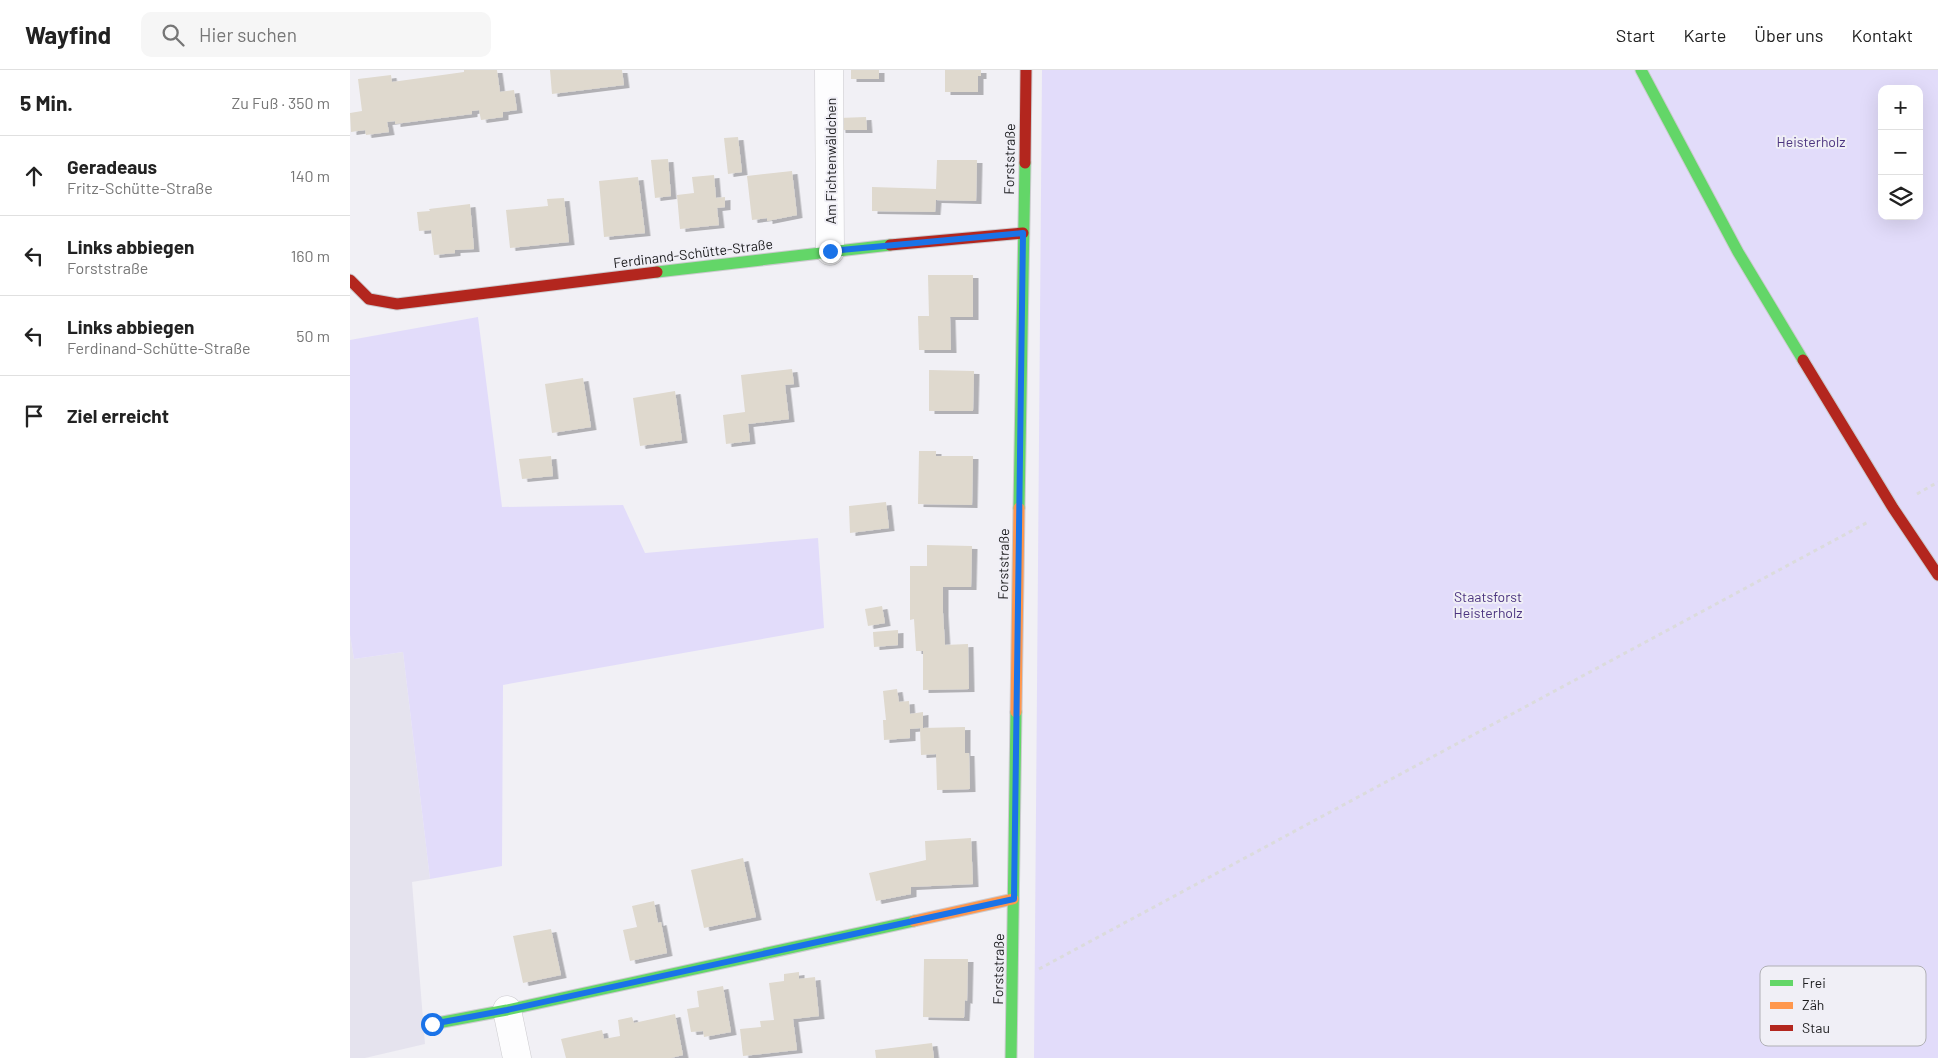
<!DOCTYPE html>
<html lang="de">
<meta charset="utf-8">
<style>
:root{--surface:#fff;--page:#f6f6f6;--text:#222;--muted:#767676;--line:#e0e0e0}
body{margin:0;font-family:Barlow,sans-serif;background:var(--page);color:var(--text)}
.controls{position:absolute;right:15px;top:15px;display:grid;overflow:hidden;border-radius:10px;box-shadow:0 5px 20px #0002}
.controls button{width:45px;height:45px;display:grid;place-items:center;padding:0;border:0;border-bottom:1px solid var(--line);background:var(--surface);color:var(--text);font:25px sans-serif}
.stop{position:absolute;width:15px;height:15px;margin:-11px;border:4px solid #1a73e8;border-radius:50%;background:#fff}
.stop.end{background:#1a73e8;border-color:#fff;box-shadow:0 1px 5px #0008}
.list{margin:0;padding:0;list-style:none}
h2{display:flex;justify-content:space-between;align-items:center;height:65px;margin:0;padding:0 20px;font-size:21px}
h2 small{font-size:16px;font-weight:400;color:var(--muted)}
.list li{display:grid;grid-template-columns:32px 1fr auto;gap:15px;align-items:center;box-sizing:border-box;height:80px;padding:0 20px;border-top:1px solid var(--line)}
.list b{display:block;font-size:19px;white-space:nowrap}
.list p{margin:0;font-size:16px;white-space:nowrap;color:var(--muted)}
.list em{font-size:16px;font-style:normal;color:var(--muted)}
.icon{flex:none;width:28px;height:28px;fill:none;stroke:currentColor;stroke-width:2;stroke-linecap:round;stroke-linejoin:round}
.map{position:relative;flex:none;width:1588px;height:988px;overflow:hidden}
header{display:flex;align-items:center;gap:30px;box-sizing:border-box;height:70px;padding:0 25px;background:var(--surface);border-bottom:1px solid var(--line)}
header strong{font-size:24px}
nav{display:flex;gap:28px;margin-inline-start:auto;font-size:18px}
.search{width:350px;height:45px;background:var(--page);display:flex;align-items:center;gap:12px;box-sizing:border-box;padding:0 18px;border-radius:10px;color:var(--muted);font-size:19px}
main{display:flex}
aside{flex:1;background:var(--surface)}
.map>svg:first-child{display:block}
.built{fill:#e5e3ee}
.green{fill:#e2dcfa;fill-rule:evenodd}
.building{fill:#dfd9ce;filter:url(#shadow)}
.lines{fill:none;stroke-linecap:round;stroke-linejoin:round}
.street-casing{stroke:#cccbcf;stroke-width:29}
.fast-casing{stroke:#cccbcf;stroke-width:13}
.slow-casing{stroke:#cccbcf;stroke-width:13}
.jam-casing{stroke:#cccbcf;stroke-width:13}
.path{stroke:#dbdbdc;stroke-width:3;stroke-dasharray:4 4;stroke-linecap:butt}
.street{stroke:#fdfdfe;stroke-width:28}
.fast{stroke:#63d668;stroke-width:11}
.slow{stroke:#ff974d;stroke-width:11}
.jam{stroke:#b3261e;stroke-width:11}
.route{stroke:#1a73e8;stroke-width:6}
.labels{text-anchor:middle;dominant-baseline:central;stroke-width:4;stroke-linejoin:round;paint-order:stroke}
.park-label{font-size:14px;fill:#4b347f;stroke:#f0eff6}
.street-label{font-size:14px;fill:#1c1c1e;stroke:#f0eff6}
.key{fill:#f0eff6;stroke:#b0b0b5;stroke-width:1}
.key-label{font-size:14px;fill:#1c1c1e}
</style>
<header>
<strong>Wayfind</strong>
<div class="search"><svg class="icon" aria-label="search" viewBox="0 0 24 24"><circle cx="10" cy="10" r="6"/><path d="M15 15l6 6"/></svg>Hier suchen</div>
<nav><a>Start</a><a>Karte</a><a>Über uns</a><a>Kontakt</a></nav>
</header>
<main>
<aside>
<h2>5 Min.<small>Zu Fuß · 350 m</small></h2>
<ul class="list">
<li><svg class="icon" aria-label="ahead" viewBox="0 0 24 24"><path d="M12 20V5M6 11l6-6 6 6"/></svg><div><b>Geradeaus</b><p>Fritz-Schütte-Straße</p></div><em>140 m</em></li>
<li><svg class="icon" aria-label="left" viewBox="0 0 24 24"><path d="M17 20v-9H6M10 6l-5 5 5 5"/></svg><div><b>Links abbiegen</b><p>Forststraße</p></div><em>160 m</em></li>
<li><svg class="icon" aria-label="left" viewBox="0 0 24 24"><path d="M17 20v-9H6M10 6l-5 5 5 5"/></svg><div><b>Links abbiegen</b><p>Ferdinand-Schütte-Straße</p></div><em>50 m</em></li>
<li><svg class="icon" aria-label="arrive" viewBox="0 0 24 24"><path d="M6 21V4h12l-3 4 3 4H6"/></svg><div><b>Ziel erreicht</b></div></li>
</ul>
</aside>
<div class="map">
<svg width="1588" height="988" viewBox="0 0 1588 988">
<defs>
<filter id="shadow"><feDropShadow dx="5.5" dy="3" stdDeviation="0" flood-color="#0004"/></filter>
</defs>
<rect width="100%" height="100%" fill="#f1f0f5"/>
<polygon class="built" points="0,565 4,589 53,582 80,809 62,812 75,974 15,988 0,988"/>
<g class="green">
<path d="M692,0h896v988h-904zM1532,19h37v127h-37z"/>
<polygon points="128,247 152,437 273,435 295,483 468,468 474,558 153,615 152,796 80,809 53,582 4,589 0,565 0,270"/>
</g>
<g class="building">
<polygon points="114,0 147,0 150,22 164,20 167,40 153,42 153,47 131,50 129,40 122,41 122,44 45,54 45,51 37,52 39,62 16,65 15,60 1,62 0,43 12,41 8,9 41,5 42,12 114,2"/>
<polygon points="200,0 272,0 274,15 202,24"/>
<rect x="501" y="0" width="28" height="9"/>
<polygon points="595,0 631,0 631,6 628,6 628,22 595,22"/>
<polygon points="516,47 517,60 490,60 489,48"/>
<polygon points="388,67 392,102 378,104 374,68"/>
<polygon points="318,89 321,126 305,128 301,90"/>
<polygon points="587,90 627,90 626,131 586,130 585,142 522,141 522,117 586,119"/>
<polygon points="442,101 447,145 417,151 417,148 402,150 397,106"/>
<polygon points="364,105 366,128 375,127 375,137 367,138 369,155 330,159 327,125 344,123 342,107"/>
<polygon points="288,107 295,163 254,167 249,111"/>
<polygon points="214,128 219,172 160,178 156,140 198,136 197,129"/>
<polygon points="120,134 124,179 105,180 105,183 84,185 81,160 69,161 67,142 80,141 79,139"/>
<polygon points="578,205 623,205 623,247 600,247 601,280 569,280 568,246 579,246"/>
<polygon points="442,299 444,314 435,315 439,349 398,354 400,371 376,374 373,345 395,342 391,305"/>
<polygon points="579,300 624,301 623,341 579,341"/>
<polygon points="233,308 241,357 202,363 195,314"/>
<polygon points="325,321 332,370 290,376 283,328"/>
<polygon points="569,381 586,381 586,386 623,386 622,435 568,434"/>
<polygon points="201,386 203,406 172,409 169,389"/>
<polygon points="536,432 539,458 500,463 499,436"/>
<polygon points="577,475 622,476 621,517 593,517 593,543 595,575 618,574 619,619 573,620 573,581 566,581 564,549 560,550 560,496 577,496"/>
<polygon points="532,536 535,553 518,556 515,539"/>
<polygon points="548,560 548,575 524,577 523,562"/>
<polygon points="547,619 549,632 559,631 560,644 573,642 573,658 615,657 615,683 619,683 620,719 587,720 586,684 571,685 570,658 560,659 560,668 534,670 533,650 536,650 533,621"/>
<polygon points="621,768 623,814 561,817 561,824 526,831 519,803 576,790 575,771"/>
<polygon points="393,788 406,847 354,858 341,800"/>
<polygon points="304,831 308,853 311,852 317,883 280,891 273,860 287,857 282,836"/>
<polygon points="201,859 211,905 173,913 163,866"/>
<polygon points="574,889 618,889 617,931 615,930 614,948 573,947"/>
<polygon points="449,902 449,909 465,907 469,946 443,949 447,980 393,986 390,959 411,957 410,951 424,950 419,913 434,911 434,904"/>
<polygon points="373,916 381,962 354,967 353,961 341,962 337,939 349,937 347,921"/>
<polygon points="325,944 333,985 321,988 216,988 211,969 252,960 254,969 270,966 268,950 282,947 284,953"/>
<polygon points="582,973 584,988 526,988 525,980"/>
</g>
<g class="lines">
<defs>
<g id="street">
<polyline points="479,0 480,181"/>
<polyline points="157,940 167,988"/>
</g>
<g id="fast">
<polyline points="1291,0 1388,182 1453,290"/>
<polyline points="307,202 540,175"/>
<polyline points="669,438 675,93"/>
<polyline points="82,954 157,940 564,851"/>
<polyline points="661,988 666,642"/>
</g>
<g id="slow">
<polyline points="666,642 669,438"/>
<polyline points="564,851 663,829"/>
</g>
<g id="jam">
<polyline points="675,93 676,0"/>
<polyline points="540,175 673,163"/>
<polyline points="0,210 19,229 47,234 307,202"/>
<polyline points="1453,290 1543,438 1588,505"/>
</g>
</defs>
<use href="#street" class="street-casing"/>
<use href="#fast" class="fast-casing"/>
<use href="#slow" class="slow-casing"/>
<use href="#jam" class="jam-casing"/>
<g class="path">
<polyline points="1567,424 1588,412"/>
<polyline points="689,899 1520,451"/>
</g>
<use href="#street" class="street"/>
<use href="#fast" class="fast"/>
<use href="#slow" class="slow"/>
<use href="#jam" class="jam"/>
</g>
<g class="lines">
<polyline class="route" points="82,954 157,940 664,829 673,163 480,181"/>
</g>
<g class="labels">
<g class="park-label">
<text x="1461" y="71">Heisterholz</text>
<text x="1138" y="526">Staatsforst<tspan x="1138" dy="16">Heisterholz</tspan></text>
</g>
<g class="street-label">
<text transform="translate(659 89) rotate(-89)">Forststraße</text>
<text transform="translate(480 91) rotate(-90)">Am Fichtenwäldchen</text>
<text transform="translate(343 183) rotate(-7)">Ferdinand-Schütte-Straße</text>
<text transform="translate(653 494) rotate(-89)">Forststraße</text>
<text transform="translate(648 899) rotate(-89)">Forststraße</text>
</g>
</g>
<rect x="1410" y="896" width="166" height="80" rx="8" class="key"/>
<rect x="1420" y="910" width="23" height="6" fill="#63d668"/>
<rect x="1420" y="932" width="23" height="7" fill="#ff974d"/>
<rect x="1420" y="955" width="23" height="6" fill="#b3261e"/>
<g class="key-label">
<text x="1452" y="918">Frei</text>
<text x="1452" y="940">Zäh</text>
<text x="1452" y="963">Stau</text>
</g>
</svg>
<div class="controls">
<button>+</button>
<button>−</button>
<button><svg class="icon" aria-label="layers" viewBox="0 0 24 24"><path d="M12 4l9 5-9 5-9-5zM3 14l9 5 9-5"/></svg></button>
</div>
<div class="stop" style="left:82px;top:954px"></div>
<div class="stop end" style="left:480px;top:181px"></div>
</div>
</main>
